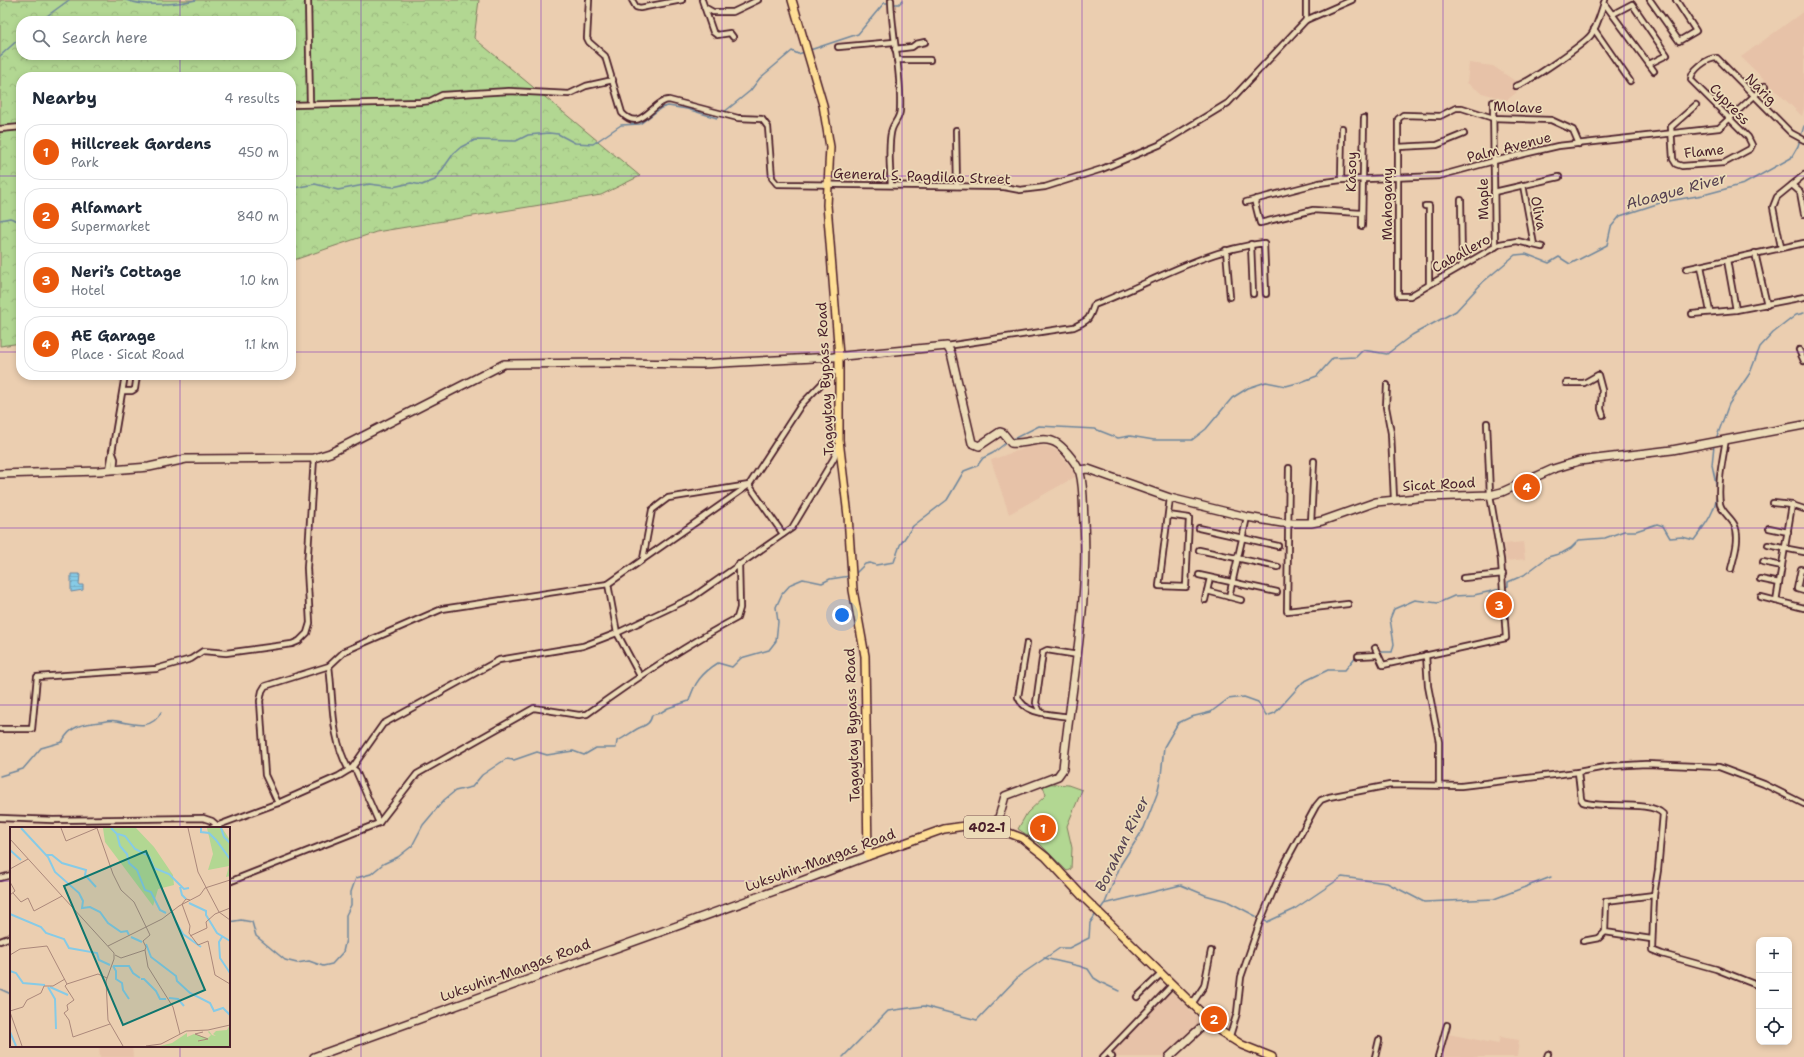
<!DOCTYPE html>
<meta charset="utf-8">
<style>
:root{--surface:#fff;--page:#f2f2f3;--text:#1f2937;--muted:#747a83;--line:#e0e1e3;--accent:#ea580c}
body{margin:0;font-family:"Shantell Sans",sans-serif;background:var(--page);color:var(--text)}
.controls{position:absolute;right:12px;bottom:12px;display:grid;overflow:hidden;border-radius:8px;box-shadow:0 2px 6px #0003}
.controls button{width:36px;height:36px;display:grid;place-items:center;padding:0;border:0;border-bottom:1px solid var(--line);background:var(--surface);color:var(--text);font:20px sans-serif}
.you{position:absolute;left:842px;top:615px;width:14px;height:14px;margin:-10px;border:3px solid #fff;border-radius:50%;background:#1a73e8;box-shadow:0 0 0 6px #1a73e833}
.badge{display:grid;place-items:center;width:26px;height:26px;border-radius:50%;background:var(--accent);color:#fff;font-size:13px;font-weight:700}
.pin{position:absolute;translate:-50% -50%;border:2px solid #fff;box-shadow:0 1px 4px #0006}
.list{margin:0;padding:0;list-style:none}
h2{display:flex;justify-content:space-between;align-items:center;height:52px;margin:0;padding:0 16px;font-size:17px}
h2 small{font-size:13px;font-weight:400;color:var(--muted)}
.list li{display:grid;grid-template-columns:26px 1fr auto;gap:12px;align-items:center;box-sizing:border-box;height:56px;margin:0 8px 8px;padding:0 8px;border:1px solid var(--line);border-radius:16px}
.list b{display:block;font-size:15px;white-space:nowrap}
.list p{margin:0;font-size:13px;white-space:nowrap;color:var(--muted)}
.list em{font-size:13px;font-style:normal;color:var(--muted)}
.icon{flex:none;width:22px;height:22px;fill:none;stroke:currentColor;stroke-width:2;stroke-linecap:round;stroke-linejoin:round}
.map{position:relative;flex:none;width:1804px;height:1057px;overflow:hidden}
.search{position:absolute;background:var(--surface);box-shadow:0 2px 6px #0003;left:16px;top:16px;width:280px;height:44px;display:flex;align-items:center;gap:10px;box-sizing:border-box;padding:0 14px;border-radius:16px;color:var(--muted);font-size:15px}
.panel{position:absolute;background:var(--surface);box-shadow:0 2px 6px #0003;left:16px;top:72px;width:280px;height:308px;border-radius:16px}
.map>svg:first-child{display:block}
.built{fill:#e7c2a8}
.forest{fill:url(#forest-crowns);stroke:#7e7b5e;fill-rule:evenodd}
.garden{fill:#b2d792;stroke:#7e7b5e}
.water{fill:url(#water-rules);stroke:#6e869c}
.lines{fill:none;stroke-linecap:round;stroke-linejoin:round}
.stream{stroke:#6e869c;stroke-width:1.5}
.street-casing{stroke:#4a1f2b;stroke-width:8}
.secondary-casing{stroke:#4a1f2b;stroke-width:10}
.primary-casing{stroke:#4a1f2b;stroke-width:10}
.street{stroke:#ecdbb8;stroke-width:4.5}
.secondary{stroke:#ecdbb8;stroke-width:7}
.primary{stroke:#fede96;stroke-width:7}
.grid{fill:none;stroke:#7b2cbf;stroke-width:1;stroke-opacity:0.55}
.labels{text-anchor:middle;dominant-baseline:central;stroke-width:3.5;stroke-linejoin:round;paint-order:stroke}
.shield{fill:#ecdbb8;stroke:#7b5755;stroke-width:1}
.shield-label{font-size:13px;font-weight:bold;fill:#4a1f2b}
.street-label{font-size:14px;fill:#4a1f2b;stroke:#ecdbb8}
.water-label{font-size:15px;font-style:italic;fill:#564151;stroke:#ecdbb8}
.inset-river{fill:none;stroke:#86cbe7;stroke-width:2}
.inset-road{fill:none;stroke:#ab887b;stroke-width:1}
.view{fill:#0f766e;fill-opacity:0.15;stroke:#0f766e;stroke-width:2}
.inset-edge{fill:none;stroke:#4a1f2b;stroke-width:2}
</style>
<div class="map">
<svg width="1804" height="1057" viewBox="0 0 1804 1057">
<defs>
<pattern id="forest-crowns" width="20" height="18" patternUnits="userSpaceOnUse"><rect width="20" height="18" fill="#b2d792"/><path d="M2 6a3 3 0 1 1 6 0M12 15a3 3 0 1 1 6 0" fill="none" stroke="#9bb87e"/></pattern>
<pattern id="water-rules" width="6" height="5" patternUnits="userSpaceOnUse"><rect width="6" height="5" fill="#86cbe7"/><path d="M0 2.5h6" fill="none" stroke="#75aec6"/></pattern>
</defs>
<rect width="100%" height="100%" fill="#ebceb0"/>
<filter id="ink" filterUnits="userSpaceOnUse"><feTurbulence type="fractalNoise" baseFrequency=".025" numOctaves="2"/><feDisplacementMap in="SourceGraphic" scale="8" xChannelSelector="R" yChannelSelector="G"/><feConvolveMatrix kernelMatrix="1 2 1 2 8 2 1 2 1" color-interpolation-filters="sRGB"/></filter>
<g filter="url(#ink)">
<g class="built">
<polygon points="1804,11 1804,108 1802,116 1741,57"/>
<polygon points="1469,63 1493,66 1518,83 1516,93 1507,100 1482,93 1467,83"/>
<polygon points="1039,445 1049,447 1057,451 1072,469 1075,477 1009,514 991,460 1031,446"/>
<polygon points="1523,542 1525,559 1506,561 1504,544"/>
<polygon points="1169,989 1201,1021 1165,1057 1116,1057 1110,1051"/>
<polygon points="1448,1034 1498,1044 1500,1037 1519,1040 1517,1057 1440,1057"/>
<polygon points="99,1046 132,1046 133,1057 100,1057"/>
</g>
<path class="forest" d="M0,0h479l-5,38 166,138 -39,19 -225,37 -85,29v-184h-270v266l-21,3zM21,21h270v34h-270z"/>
<polygon class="garden" points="1042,783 1068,785 1082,790 1067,826 1072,848 1071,869 1067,871 1038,842 1018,829 1027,813 1046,795"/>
<polygon class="water" points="71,574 80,574 79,585 83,585 83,590 71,592"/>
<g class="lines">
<g class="stream">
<path d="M126,0c17,7 53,4 70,0"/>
<polyline points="894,4 899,4 903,0"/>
<polyline points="40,21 69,0"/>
<polyline points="810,50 858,34 884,3 887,3"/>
<polyline points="0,56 21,37"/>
<polyline points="723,113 750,91 760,78 792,51 798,54 805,52"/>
<polyline points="291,190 294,188 315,184 338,190 369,184 393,187 411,183 422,185 435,180 454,153 461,147 475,140 516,141 528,135 549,133 558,134 575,143 593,144 621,125 640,124 661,108 668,106 687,109 717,118 720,115"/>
<polyline points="0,220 10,218 21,222"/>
<polyline points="1716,439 1729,404 1750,373 1760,347 1773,333 1796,315 1804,313"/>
<polyline points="1011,440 1039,426 1095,429 1118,438 1130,436 1154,440 1192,440 1206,429 1232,398 1248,388 1266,382 1286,386 1301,382 1317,376 1333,358 1356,357 1363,350 1387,354 1412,335 1456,311 1483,282 1515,255 1526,254 1549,263 1559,257 1570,264 1607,245 1611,227 1620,216 1663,202 1703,195 1744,184 1791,158 1798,146 1804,126"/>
<polyline points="1714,445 1712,465 1717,488"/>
<polyline points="855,574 865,564 870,563 876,565 894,562 900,545 913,526 947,500 964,471 977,466 983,458 993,453 1007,442"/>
<path d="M1505,587l3,-1v-4l16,-7 24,-18 14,-4 9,-5 8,-8 26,-2 19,-7h12l21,-7 6,2 7,12 12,-1 12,3c11,-15 21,-27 23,-46"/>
<polyline points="1379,652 1392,652 1394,644 1390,619 1394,609 1415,600 1438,603 1454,596 1474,595 1501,589"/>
<polyline points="1364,654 1376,653"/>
<path d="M0,776l23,-7 18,-21 21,-6c9,-17 21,-18 39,-20 5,-1 11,-2 16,-1 16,3 35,10 44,-9"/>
<polyline points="1105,903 1121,864 1144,828 1157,794 1161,776 1164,747 1178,723 1191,717 1211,712 1228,699 1244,697 1258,702 1266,716 1275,713 1303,682 1328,670 1345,670 1357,655"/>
<polyline points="1100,910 1104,904 1181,885 1205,895 1227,901 1267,922 1293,910 1342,877 1387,883 1424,902 1494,899 1551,877"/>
<path d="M229,922l12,-2 11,2 4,14 29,24 12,3 12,-2 14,5 9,-2 11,-12 3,-13v-24l5,-10v-13l5,-14 15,-4 12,-10 15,-7 14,-11 11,-21 21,-25 11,-9 17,-4 10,-12 24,-16 8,1 23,-8 10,3 26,-4 11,4 12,-7h20l1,-7c7,-3 13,-8 20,-12 8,-4 13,-4 15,-14l8,-2 8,-5 21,-7c5,-18 13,-28 29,-38l14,4 9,-9 28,-8 7,-9 2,-19 -2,-15 6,-13 9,-10 12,-5 19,4 8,-4 20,-3"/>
<polyline points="1044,958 1079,966 1088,969 1094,978 1102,983 1119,991"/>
<polyline points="0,989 11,994"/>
<polyline points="843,1057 888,1011 924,1006 977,1020 1019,976 1060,948 1069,948 1089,938 1090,923 1096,914"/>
</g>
<defs>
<g id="street">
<polyline points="308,0 310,104"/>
<path d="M589,0l-2,38 2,4 16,14 17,57c19,21 31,-13 47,-13l69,18 24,1 6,8 4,51 5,6 156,2 71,1 16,3 25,-3 57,-18 57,-24 69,-42 78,-83 46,-20"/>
<polyline points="632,0 636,7 640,8 682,0"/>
<polyline points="702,0 713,32 717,35 730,33 733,37"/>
<path d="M891,0c1,37 11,73 9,110 0,9 -8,14 -9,23 -3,16 -1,35 0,52"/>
<polyline points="1650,0 1679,41 1696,31 1676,0"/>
<polyline points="1604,3 1654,71"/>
<polyline points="704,7 713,12 733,12 758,0"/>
<polyline points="1613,14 1632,4 1667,55 1649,64"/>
<polyline points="1306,20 1306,0"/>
<polyline points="1594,29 1630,81"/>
<polyline points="838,47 894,42"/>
<polyline points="895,49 912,47 916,44 925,42"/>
<polyline points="897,60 930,60"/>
<path d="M1516,86c12,-3 68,-42 75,-51 7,-10 10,-24 14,-35"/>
<polyline points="1493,102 1495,247"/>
<polyline points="291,105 420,102 430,101 442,95 509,91 569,94 586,86 613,80"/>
<path d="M1696,105l-25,22 2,32 3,5 6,2 42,-3 26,-14 2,-4 -4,-8 -57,-57c0,-10 16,-22 26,-22l74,75 13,7"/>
<polyline points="0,129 21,127"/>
<polyline points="956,130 957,186"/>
<polyline points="1398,147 1437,145 1464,134"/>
<polyline points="1341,180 1342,128"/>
<polyline points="1523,185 1534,245"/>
<polyline points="1792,185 1800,192 1804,214"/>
<polyline points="1494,192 1559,177"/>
<polyline points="1256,199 1255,203 1260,223 1313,210 1361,213"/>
<polyline points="1461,200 1462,265"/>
<polyline points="1246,202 1319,183 1341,180 1439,176 1494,161 1558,146 1719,128 1765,86"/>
<polyline points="1425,206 1429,206 1429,284"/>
<polyline points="1362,226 1364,118"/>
<polyline points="1251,244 1253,294"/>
<polyline points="1542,247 1517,241 1500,244 1410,296 1399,296 1398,293 1398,119 1403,115 1440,116 1456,108 1462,108 1493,118 1551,120 1573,130 1579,144"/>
<polyline points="1781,247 1773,207 1777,197 1804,175"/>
<polyline points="1226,250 1230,297"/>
<polyline points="1755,253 1767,305"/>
<polyline points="1727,260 1736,310"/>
<polyline points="1701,266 1710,312"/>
<polyline points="1686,269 1804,243"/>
<polyline points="1692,314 1736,310 1804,297"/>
<path d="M947,346l127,-19c15,-7 15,-7 20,-22 55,-21 109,-55 170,-62l2,51"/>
<polyline points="1799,350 1804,361"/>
<polyline points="1566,383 1584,383 1598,375 1602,390 1601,409 1603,415"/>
<polyline points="1387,385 1386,407 1391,433 1394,499"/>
<polyline points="123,391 132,391 135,389 137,375"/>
<path d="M1726,439c-3,19 -9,45 -6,65 2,8 10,13 14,20 7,13 0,32 -3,45"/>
<polyline points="112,451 115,459 114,469"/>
<polyline points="1289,468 1287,611 1348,604"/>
<polyline points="109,470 125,375"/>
<polyline points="1773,503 1792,505 1804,509"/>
<polyline points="1168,515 1189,518 1186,587 1159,586 1170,498"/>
<polyline points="1311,523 1314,461"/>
<polyline points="1199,528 1278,546"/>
<polyline points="1769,528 1788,532"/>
<polyline points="1768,545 1804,552"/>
<polyline points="1199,550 1278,567"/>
<polyline points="643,559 652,510 668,498 749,485 783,534"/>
<polyline points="1763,562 1782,566"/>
<polyline points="1804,570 1801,569 1797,589 1804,591"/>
<polyline points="1199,575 1277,592"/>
<polyline points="1463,578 1503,574"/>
<polyline points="1760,579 1779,583"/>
<polyline points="608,584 617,633 640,676"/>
<polyline points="1207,591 1241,600"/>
<polyline points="1229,597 1247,517"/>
<polyline points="1761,597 1804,608"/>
<polyline points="1205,600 1210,578"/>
<polyline points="1776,601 1792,505"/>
<path d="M1027,643l-9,54c7,18 34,17 51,20"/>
<polyline points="1375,648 1383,665 1506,638 1501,560 1490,495 1487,423"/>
<polyline points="1426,655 1428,686 1439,742 1439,785"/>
<polyline points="1358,656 1378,655"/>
<path d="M329,666c5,39 1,69 20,104"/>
<polyline points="1040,712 1036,703 1043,652 1047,650 1078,655"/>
<polyline points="0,729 32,729 37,677 156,669 191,659 203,651 226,653 292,644 299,641 307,633 310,623 307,568 314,458"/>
<polyline points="352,768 356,771 379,823"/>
<path d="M1578,772l3,27 2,3c18,7 68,-2 80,12l-5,56 -4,25 -2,55 10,4 54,15 43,17"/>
<polyline points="278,803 265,775 260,701 262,691 265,686 329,666 345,651 442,609 608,584 749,485 801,405 831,374 839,369"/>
<polyline points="0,818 53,820 203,818 212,821 219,827"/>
<polyline points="211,828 278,803 339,776 352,768 383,724 499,660 583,646 617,633 693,597 792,528 834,458 838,446"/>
<polyline points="0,878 11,875"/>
<path d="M229,882l150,-59 38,-49 117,-66 45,7 8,-1c48,-35 97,-68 150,-96l3,-10 -1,-44"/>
<polyline points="1651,939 1605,932 1606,901 1654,895"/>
<polyline points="0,941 11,937"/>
<polyline points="1583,941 1599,938 1605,932"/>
<polyline points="1137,997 1161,974"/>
<polyline points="1192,1004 1204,986 1211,951"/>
<polyline points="1229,1039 1237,1013 1241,977 1260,922 1285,863 1316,806 1321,800 1329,797 1390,785 1461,786 1578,772 1611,766 1646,764 1719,767 1764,784 1804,804"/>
<polyline points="1108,1052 1112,1057"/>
<polyline points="1103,1057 1172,985"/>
<polyline points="1375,1057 1379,1040"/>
<polyline points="1438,1057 1447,1025"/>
<polyline points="1547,1057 1548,1054"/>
</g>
<g id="secondary">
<polyline points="1078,470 1088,469 1170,498 1247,517 1282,523 1311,523 1322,521 1376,502 1427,497 1490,495 1502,492 1553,469 1579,461 1672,450 1804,425"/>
<path d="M0,474l99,-3 50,-4 37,-8 128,-1 16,-5 174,-89 107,-1 91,1 131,-7 114,-11 4,7 21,90 7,3 21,-14 3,1 8,10c16,2 32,-9 47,1 8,6 19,20 22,29 4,15 3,34 4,49 5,85 -13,163 -21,247l-5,7 -53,20 -9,32"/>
<polyline points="314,1057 799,882 868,856"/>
<polyline points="1169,1057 1208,1021"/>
</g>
<polyline id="primary" points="792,0 823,105 830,147 827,205 839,356 839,440 848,516 853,590 865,656 868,856 944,829 965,826 996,828 1022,838 1046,857 1085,899 1220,1031 1242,1045 1272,1057"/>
</defs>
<use href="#street" class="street-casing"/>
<use href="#secondary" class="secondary-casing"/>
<use href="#primary" class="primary-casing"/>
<use href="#street" class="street"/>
<use href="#secondary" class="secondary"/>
<use href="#primary" class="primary"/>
</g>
</g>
<path class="grid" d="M180,0v21M361,0v1057M541,0v1057M722,0v1057M902,0v1057M1082,0v1057M1263,0v1057M1443,0v1057M1624,0v1057M180,55v22M0,176h21M291,176h1513M0,352h21M291,352h1513M180,375v453M0,528h1804M0,705h1804M0,881h11M229,881h1575M180,1046v11"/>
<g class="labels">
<rect class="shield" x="964" y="816" width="46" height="22" rx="3"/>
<g class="shield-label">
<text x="987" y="827">402-1</text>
</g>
<g class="street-label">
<text transform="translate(1761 89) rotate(45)">Narig</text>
<text transform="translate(1730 104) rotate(46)">Cypress</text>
<text transform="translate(1518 107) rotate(3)">Molave</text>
<text transform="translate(1509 147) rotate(-14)">Palm Avenue</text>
<text transform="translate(1704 151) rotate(-6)">Flame</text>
<text transform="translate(1351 172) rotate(-89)">Kasoy</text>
<text transform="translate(922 176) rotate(2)">General S. Pagdilao Street</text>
<text transform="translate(1483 199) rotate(-91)">Maple</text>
<text transform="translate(1387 204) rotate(-90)">Mahogany</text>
<text transform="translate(1539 213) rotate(79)">Oliva</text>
<text transform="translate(1461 253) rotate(-29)">Caballero</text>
<text transform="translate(825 379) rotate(-93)">Tagaytay Bypass Road</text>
<text transform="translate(1439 484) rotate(-3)">Sicat Road</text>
<text transform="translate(852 725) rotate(-92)">Tagaytay Bypass Road</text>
<text transform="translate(820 860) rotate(-20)">Luksuhin-Mangas Road</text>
<text transform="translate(515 970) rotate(-20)">Luksuhin-Mangas Road</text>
</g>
<g class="water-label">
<text transform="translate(1676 191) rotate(-15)">Aloague River</text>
<text transform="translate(1122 844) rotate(-64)">Borahan River</text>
</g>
</g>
<g transform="translate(10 827)">
<rect width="220" height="220" fill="#ebceb0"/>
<path d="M93,1h33l18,19 19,28 1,10 -16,4 -5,17 -48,-64zM197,1h15l8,12v36l-4,1 3,-11 -21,4 5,-16zM220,198v21h-70l12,-3 15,-10v4l7,-3 14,4 3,-3 -3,-3 1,-1 3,4 4,1 -3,-2 3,-3 11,-1z" fill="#b2d792"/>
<path class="inset-river" d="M11,1l27,29 7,15 24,21 4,8 -1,7 8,-1 10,5 8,11 13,9 6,-1 2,4M101,1l6,6 3,12 7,8 2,9 8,7 8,20 6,2 9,18 6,3M191,1v4l8,1 7,7 14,19M211,1l3,9 6,6M108,7l7,2 10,13 14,7 5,12 15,6 15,15 5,-1M0,23l11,10M36,28h6l10,8 24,7 -1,5 11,12M170,60l2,8 4,4M179,76l17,8v4l11,18 13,8M0,87l31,13 5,6 18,6 5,9 28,5 2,7 11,5M165,93l8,14 18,13M121,110l11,5M212,110l-3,5 1,16 10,15M136,117l5,13 25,19 1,5 13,12 20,10 4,8 9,-3 7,7M103,139l3,5v8l6,4 1,7 6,9M103,139h16l4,7 7,5M0,144l6,2 7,10 22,2M131,152h3l12,12 4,8h6M38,160l7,12 1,30M40,160l18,8M159,171l9,1 6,7M0,205l6,14"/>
<path class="inset-road" d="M51,1l5,13 31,-13M87,1l16,46 8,16 13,12 16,33 -7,6 3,6 -1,3 -24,8 -6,-3M178,1l10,44 21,40 11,8M0,12l104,114v6l-8,22 2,39 15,26M0,42l18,-10M0,55l5,9 -5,4M3,66l8,9 7,-4 6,13 28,-15M180,73l-4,-1 -4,5 8,22 -1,7 9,12 10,-4 7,34 15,9M180,109l17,-8 -1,-6 9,-8 15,-6M98,119l54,-27 17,-13 21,-11 5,-7 25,-8M135,123l3,17 25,40 7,27M0,128l10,-6 27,-3 20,38 31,-10 9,4M57,157l-2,2 9,14 -7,5 1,5 -4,3 5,7 4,17 37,-13M0,184l13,-4 4,-7 14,-7 3,-7h9l12,-7M0,185l12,34M188,214l10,-2 -13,-5 8,-2M136,219l15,-2 25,-13 22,-1 22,-5"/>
<path class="view" d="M136,24l59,139 -82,35 -59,-139z"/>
<rect width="220" height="220" class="inset-edge"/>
</g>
</svg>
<div class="controls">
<button>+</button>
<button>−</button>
<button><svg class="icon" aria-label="locate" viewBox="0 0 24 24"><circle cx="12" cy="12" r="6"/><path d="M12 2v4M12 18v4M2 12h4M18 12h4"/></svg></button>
</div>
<div class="you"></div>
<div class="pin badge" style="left:1043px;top:828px">1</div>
<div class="pin badge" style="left:1214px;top:1019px">2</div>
<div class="pin badge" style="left:1499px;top:605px">3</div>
<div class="pin badge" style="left:1527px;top:487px">4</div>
<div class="search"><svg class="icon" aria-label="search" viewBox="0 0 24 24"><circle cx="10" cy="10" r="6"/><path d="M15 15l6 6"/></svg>Search here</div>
<section class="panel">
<h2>Nearby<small>4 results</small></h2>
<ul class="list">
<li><span class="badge">1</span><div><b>Hillcreek Gardens</b><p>Park</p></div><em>450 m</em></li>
<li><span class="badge">2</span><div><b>Alfamart</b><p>Supermarket</p></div><em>840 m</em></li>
<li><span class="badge">3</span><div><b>Neri’s Cottage</b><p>Hotel</p></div><em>1.0 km</em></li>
<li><span class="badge">4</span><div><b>AE Garage</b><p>Place · Sicat Road</p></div><em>1.1 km</em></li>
</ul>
</section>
</div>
